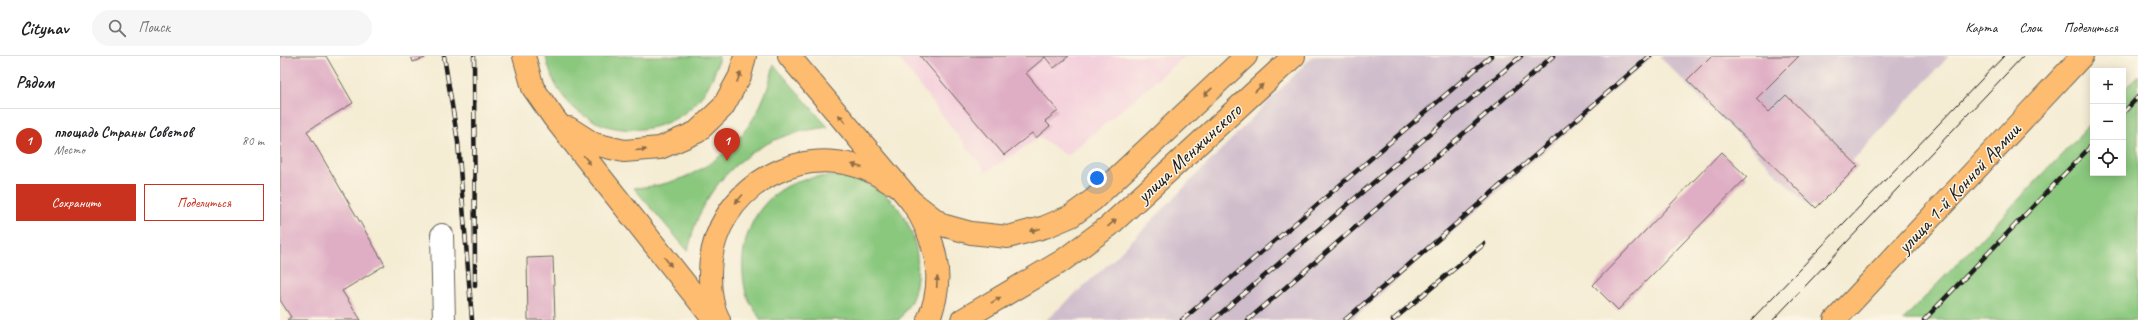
<!DOCTYPE html>
<html lang="ru">
<meta charset="utf-8">
<style>
:root{--surface:#fff;--page:#f6f6f6;--text:#202124;--muted:#757577;--line:#e0e0e0;--accent:#c8321e}
body{margin:0;font-family:Caveat,sans-serif;background:var(--page);color:var(--text)}
.controls{position:absolute;right:12px;top:12px;display:grid;overflow:hidden;border-radius:0px;box-shadow:0 2px 10px #0003}
.controls button{width:36px;height:36px;display:grid;place-items:center;padding:0;border:0;border-bottom:1px solid var(--line);background:var(--surface);color:var(--text);font:20px sans-serif}
.you{position:absolute;left:817px;top:122px;width:14px;height:14px;margin:-10px;border:3px solid #fff;border-radius:50%;background:#1a73e8;box-shadow:0 0 0 6px #1a73e833}
.badge{display:grid;place-items:center;width:26px;height:26px;border-radius:50%;background:var(--accent);color:#fff;font-size:13px;font-weight:700}
.pin{position:absolute;translate:-50% -33px;filter:drop-shadow(0 1px 2px #0008)}
.pin::after{content:'';position:absolute;top:21px;width:14px;height:12px;background:inherit;clip-path:polygon(0 0,100% 0,50% 100%)}
.list{margin:0;padding:0;list-style:none}
h2{display:flex;justify-content:space-between;align-items:center;height:52px;margin:0;padding:0 16px;font-size:17px}
h2 small{font-size:13px;font-weight:400;color:var(--muted)}
.list li{display:grid;grid-template-columns:26px 1fr auto;gap:12px;align-items:center;box-sizing:border-box;height:64px;padding:0 16px;border-top:1px solid var(--line)}
.list b{display:block;font-size:15px;white-space:nowrap}
.list p{margin:0;font-size:13px;white-space:nowrap;color:var(--muted)}
.list em{font-size:13px;font-style:normal;color:var(--muted)}
.actions{display:flex;gap:8px;padding:12px 16px}
.actions a{flex:1;padding:9px 0;border:1px solid var(--accent);border-radius:0px;text-align:center;font-size:14px;color:var(--accent)}
.actions .main{background:var(--accent);color:#fff}
.icon{flex:none;width:22px;height:22px;fill:none;stroke:currentColor;stroke-width:2;stroke-linecap:round;stroke-linejoin:round}
.map{position:relative;flex:none;width:1858px;height:264px;overflow:hidden}
header{display:flex;align-items:center;gap:24px;box-sizing:border-box;height:56px;padding:0 20px;background:var(--surface);border-bottom:1px solid var(--line)}
header strong{font-size:19px}
nav{display:flex;gap:22px;margin-inline-start:auto;font-size:14px}
.search{width:280px;height:36px;background:var(--page);display:flex;align-items:center;gap:10px;box-sizing:border-box;padding:0 14px;border-radius:22px;color:var(--muted);font-size:15px}
main{display:flex}
aside{flex:1;background:var(--surface)}
.map>svg:first-child{display:block}
.built{fill:#f4cfdc}
.industrial{fill:#d0bdcc}
.green{fill:#8ac87e;stroke:#53724d}
.building{fill:#dfadc4}
.lines{fill:none;stroke-linecap:round;stroke-linejoin:round}
.minor-casing{stroke:#68655c;stroke-width:24}
.major-casing{stroke:#68655c;stroke-width:24}
.minor{stroke:#fff;stroke-width:22}
.major{stroke:#fdbc6f;stroke-width:22}
.tram{stroke:#1c1c1c;stroke-width:1}
.rail-casing{stroke:#1c1c1c;stroke-width:4.5}
.rail{stroke:#fcf5e5;stroke-width:3;stroke-dasharray:9;stroke-linecap:butt}
.oneway{fill:#8c6c46}
.labels{text-anchor:middle;dominant-baseline:central;stroke-width:3;stroke-linejoin:round;paint-order:stroke}
.street-label{font-size:20px;fill:#1c1c1c;stroke:#fcf5e5}
</style>
<header>
<strong>Citynav</strong>
<div class="search"><svg class="icon" aria-label="search" viewBox="0 0 24 24"><circle cx="10" cy="10" r="6"/><path d="M15 15l6 6"/></svg>Поиск</div>
<nav><a>Карта</a><a>Слои</a><a>Поделиться</a></nav>
</header>
<main>
<aside>
<h2>Рядом<small></small></h2>
<ul class="list">
<li><span class="badge">1</span><div><b>площадь Страны Советов</b><p>Место</p></div><em>80 m</em></li>
</ul>
<div class="actions"><a class="main">Сохранить</a><a>Поделиться</a></div>
</aside>
<div class="map">
<svg width="1858" height="264" viewBox="0 0 1858 264">
<rect width="100%" height="100%" fill="#fcf5e5"/>
<filter id="ink" filterUnits="userSpaceOnUse"><feTurbulence type="fractalNoise" baseFrequency=".025" numOctaves="2"/><feDisplacementMap in="SourceGraphic" scale="8" xChannelSelector="R" yChannelSelector="G"/><feConvolveMatrix kernelMatrix="1 2 1 2 8 2 1 2 1" color-interpolation-filters="sRGB"/></filter>
<filter id="wash" filterUnits="userSpaceOnUse"><feTurbulence type="fractalNoise" baseFrequency=".012" numOctaves="4" result="noise"/><feDisplacementMap in="SourceGraphic" scale="16" xChannelSelector="R" yChannelSelector="G"/><feGaussianBlur stdDeviation="0.9" result="paint"/><feColorMatrix in="noise" values="0 0 0 0 0 0 0 0 0 0 0 0 0 0 0 0 0 1.4 0 .05"/><feComposite in="paint" operator="in"/></filter>
<g filter="url(#wash)">
<rect width="100%" height="100%" fill="#f4ecd3"/>
<polygon class="built" points="617,0 905,0 787,100 760,81 706,116"/>
<g class="industrial">
<polygon points="1033,0 1373,0 1071,264 766,264 834,203"/>
<polygon points="1379,0 1669,0 1530,151"/>
</g>
<g class="green">
<path d="M266,0h173c-18,98 -156,98 -173,0z"/>
<path d="M494,9l54,62c-11,2 -22,3 -33,6 -43,11 -81,45 -97,85 -5,10 -7,22 -10,33l-54,-63c11,-1 23,-2 33,-5 43,-11 81,-45 97,-86 5,-10 7,-22 10,-32z"/>
<polygon points="1858,19 1858,264 1623,264 1813,66 1813,117 1843,117 1843,34"/>
<path d="M535,121c9,0 21,-2 30,0 55,8 83,66 69,116 -2,9 -10,19 -15,27h-138c-5,-8 -12,-18 -15,-27 -10,-39 2,-85 40,-106 8,-5 19,-7 29,-10z"/>
</g>
<g id="blocks">
<g class="building">
<polygon points="0,0 46,0 73,47 27,75 105,209 62,235 81,264 7,264 11,261 0,244"/>
<polygon points="131,0 144,0 145,2 133,6"/>
<polygon points="640,0 789,0 774,12 765,1 746,17 778,55 765,65 770,70 756,82 752,77 724,99"/>
<polygon points="1431,0 1519,0 1476,43 1489,56 1506,39 1578,110 1536,152 1407,24"/>
<polygon points="1441,96 1467,121 1338,254 1313,229"/>
<polygon points="273,201 275,264 248,264 247,202"/>
</g>
</g>
</g>
<g filter="url(#ink)">
<use href="#blocks" fill-opacity="0" stroke="#68655c" stroke-width="1"/>
<g class="lines">
<defs>
<polyline id="minor" points="162,179 164,264"/>
<g id="major">
<polyline points="244,0 253,32 274,62 434,264"/>
<path d="M509,0l122,145c24,35 36,78 17,119"/>
<polyline points="289,72 314,88 344,95 380,92 417,76 443,51 460,20 465,0"/>
<polyline points="631,145 662,169 691,177 728,181 765,171 791,160 813,144 966,0"/>
<path d="M439,264c-7,-13 -9,-30 -9,-44 -1,-92 105,-147 179,-94"/>
<polyline points="682,264 782,205 829,170 1014,0"/>
<polyline points="1555,264 1802,0"/>
</g>
</defs>
<use href="#minor" class="minor-casing"/>
<use href="#major" class="major-casing"/>
<use href="#minor" class="minor"/>
<use href="#major" class="major"/>
<g class="tram">
<polyline points="1471,264 1724,0"/>
<polyline points="1493,264 1743,0"/>
</g>
<defs>
<g id="rail">
<polyline points="164,0 178,86 192,264"/>
<polyline points="194,0 195,230"/>
<polyline points="1843,57 1858,41"/>
<polyline points="902,264 1211,0"/>
<polyline points="933,264 1241,0"/>
<polyline points="968,264 1273,0"/>
<polyline points="1065,264 1370,0"/>
<polyline points="1113,264 1204,188"/>
<polyline points="1644,264 1813,88"/>
</g>
</defs>
<use href="#rail" class="rail-casing"/>
<use href="#rail" class="rail"/>
</g>
<defs><path id="oneway-solid" d="M-6-.8H1V-3.2L6.5 0L1 3.2V.8H-6Z"/></defs>
<g class="oneway">
<use href="#oneway-solid" transform="translate(459 21) rotate(-67)"/>
<use href="#oneway-solid" transform="translate(979 32) rotate(-43)"/>
<use href="#oneway-solid" transform="translate(928 36) rotate(137)"/>
<use href="#oneway-solid" transform="translate(562 63) rotate(-130)"/>
<use href="#oneway-solid" transform="translate(361 94) rotate(-4)"/>
<use href="#oneway-solid" transform="translate(307 104) rotate(52)"/>
<use href="#oneway-solid" transform="translate(577 110) rotate(-162)"/>
<use href="#oneway-solid" transform="translate(459 143) rotate(132)"/>
<use href="#oneway-solid" transform="translate(832 167) rotate(-41)"/>
<use href="#oneway-solid" transform="translate(755 174) rotate(166)"/>
<use href="#oneway-solid" transform="translate(388 206) rotate(52)"/>
<use href="#oneway-solid" transform="translate(657 226) rotate(-87)"/>
<use href="#oneway-solid" transform="translate(716 244) rotate(-31)"/>
</g>
</g>
<g class="labels">
<g class="street-label">
<text transform="translate(909 97) rotate(-43)">улица Менжинского</text>
<text transform="translate(1679 132) rotate(-47)">улица 1-й Конной Армии</text>
</g>
</g>
</svg>
<div class="controls">
<button>+</button>
<button>−</button>
<button><svg class="icon" aria-label="locate" viewBox="0 0 24 24"><circle cx="12" cy="12" r="6"/><path d="M12 2v4M12 18v4M2 12h4M18 12h4"/></svg></button>
</div>
<div class="you"></div>
<div class="pin badge" style="left:447px;top:105px">1</div>
</div>
</main>
